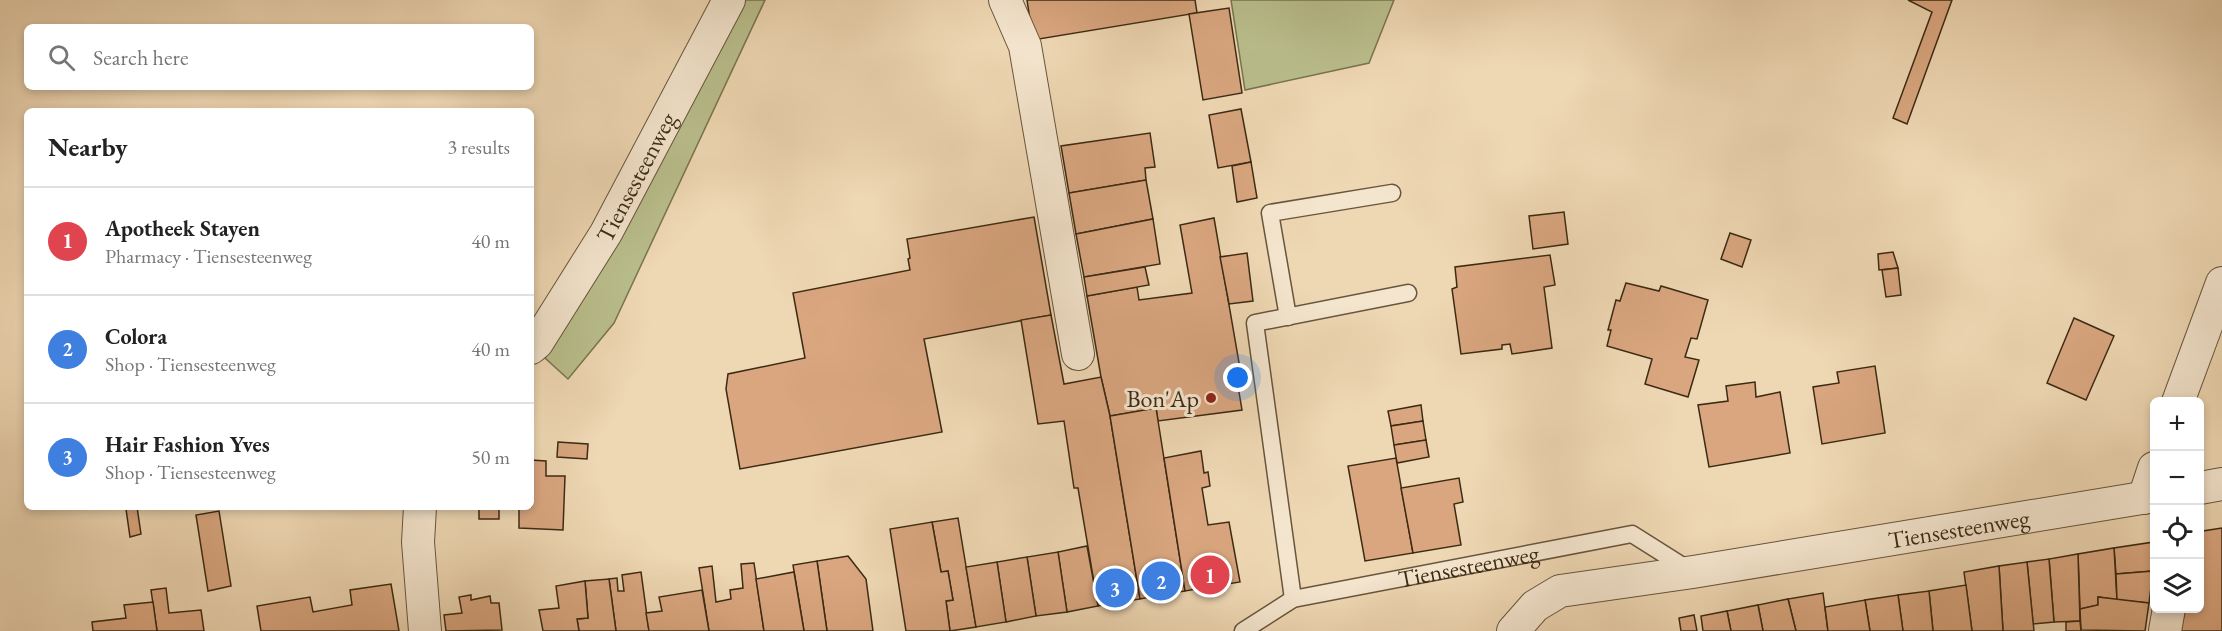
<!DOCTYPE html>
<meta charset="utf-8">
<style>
:root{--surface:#fff;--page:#f6f6f6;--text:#222;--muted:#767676;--line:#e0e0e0;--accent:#8f2418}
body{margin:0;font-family:"EB Garamond",serif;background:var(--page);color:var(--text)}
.controls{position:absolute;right:18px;bottom:18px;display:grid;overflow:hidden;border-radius:9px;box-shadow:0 3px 9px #0003}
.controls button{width:54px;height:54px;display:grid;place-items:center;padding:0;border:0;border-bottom:2px solid var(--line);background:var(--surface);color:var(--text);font:30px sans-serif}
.you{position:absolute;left:1238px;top:378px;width:21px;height:21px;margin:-15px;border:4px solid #fff;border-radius:50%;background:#1a73e8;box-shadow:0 0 0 9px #1a73e833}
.badge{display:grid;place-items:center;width:39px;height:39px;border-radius:50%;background:var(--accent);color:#fff;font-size:20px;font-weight:700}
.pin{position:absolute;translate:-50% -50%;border:3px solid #fff;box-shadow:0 2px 6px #0006}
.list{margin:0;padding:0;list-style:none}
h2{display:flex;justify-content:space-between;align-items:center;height:78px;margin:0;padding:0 24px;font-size:26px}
h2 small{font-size:20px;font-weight:400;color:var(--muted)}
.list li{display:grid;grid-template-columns:39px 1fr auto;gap:18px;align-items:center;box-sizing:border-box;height:108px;padding:0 24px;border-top:2px solid var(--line)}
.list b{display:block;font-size:22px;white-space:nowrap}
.list p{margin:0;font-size:20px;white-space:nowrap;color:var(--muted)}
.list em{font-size:20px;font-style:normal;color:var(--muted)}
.icon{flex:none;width:33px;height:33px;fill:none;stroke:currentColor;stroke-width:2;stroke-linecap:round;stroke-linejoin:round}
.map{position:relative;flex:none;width:2222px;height:631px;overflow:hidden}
.search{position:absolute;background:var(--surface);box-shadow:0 3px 9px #0003;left:24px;top:24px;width:510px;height:66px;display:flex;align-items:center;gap:15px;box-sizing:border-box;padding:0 21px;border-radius:9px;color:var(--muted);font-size:22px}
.panel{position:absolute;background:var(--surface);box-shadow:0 3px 9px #0003;left:24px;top:108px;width:510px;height:402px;border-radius:9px}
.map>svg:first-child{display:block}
.green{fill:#b9be8c;stroke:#7a7450;stroke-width:1.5}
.building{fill:#d9a67f;stroke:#3c2a14;stroke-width:1.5}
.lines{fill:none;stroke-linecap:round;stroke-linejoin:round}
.lane-casing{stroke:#68553c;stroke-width:19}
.street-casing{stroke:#68553c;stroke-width:34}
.lane{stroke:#f4e5ce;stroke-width:16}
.street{stroke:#f4e5ce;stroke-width:32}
.poi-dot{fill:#8f2418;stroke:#f4e5ce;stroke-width:2}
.labels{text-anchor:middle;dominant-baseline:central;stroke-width:6;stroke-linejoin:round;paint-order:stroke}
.street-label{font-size:24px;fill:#3c2a14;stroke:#f4e5ce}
.poi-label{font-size:24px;fill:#3c2a14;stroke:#f4e5ce;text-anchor:end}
</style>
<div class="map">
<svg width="2222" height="631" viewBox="0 0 2222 631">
<rect width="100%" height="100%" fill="#eed7b3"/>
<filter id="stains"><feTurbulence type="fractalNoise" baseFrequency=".00333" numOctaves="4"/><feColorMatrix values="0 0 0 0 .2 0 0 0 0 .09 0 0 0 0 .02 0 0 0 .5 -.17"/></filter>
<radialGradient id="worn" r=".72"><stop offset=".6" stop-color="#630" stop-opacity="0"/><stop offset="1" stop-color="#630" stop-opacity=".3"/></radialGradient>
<g class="green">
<polygon points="728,0 765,0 614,323 568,379 545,358 612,245"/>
<polygon points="1231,0 1394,0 1369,63 1245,90"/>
</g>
<g class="building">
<polygon points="1027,0 1195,0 1197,13 1033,40"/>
<polygon points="1908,0 1952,0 1907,124 1893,118 1932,12"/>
<polygon points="1229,8 1242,93 1203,100 1189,14"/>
<polygon points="1241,109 1251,162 1218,168 1209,115"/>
<polygon points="1150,133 1155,167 1145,168 1146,180 1069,193 1061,146"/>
<polygon points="1251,162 1257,198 1237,202 1232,166"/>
<polygon points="1146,180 1153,219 1076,234 1069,193"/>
<polygon points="1564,212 1568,244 1533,249 1529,216"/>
<polygon points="1034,217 1051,315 924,339 942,432 740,469 726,389 728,374 805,358 793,293 910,270 908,259 910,258 907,239"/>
<polygon points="1214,218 1242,380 1237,380 1242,410 1158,421 1156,408 1110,416 1101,377 1087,296 1137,287 1139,300 1192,293 1180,225"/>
<polygon points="1153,219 1160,264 1084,277 1076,234"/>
<polygon points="1730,233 1751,240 1742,267 1721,259"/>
<polygon points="1893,252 1898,268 1879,270 1878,254"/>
<polygon points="1247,253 1253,301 1229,304 1220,257"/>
<polygon points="1550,255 1555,285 1544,287 1552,348 1512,354 1510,344 1502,345 1502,349 1461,354 1452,289 1457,287 1455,267"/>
<polygon points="1145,267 1149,285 1087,296 1084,277"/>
<polygon points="1898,268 1901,295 1886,297 1882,270"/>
<polygon points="1626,283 1659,291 1661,286 1708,300 1697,339 1691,338 1685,357 1699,360 1688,397 1645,384 1652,359 1607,346 1611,330 1608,330 1616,300 1620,301"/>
<polygon points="1051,315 1064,384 1101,377 1110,416 1140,599 1098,606 1078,488 1074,488 1064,421 1038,424 1021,320"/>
<polygon points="2074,318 2114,336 2086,400 2047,383"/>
<polygon points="1875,366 1885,433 1822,444 1813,387 1839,383 1837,372"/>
<polygon points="1755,382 1756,397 1780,392 1790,453 1709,467 1698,405 1728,401 1726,386"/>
<polygon points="1421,405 1423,421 1391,426 1388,411"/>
<polygon points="1156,408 1185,591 1140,599 1110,416"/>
<polygon points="1423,421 1426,440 1394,445 1391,426"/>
<polygon points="1426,440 1429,457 1397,463 1394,445"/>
<polygon points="558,442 588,444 587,459 557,457"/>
<polygon points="1201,451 1204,473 1208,472 1210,486 1202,488 1208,525 1229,522 1240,582 1185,591 1164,458"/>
<polygon points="1396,458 1413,553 1365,561 1348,466"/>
<polygon points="531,460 546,461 546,476 565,476 563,530 519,528 519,507 531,507"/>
<polygon points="1459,478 1463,502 1454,504 1461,545 1413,553 1401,488"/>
<polygon points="137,507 141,534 130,537 126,509"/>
<rect x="479" y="507" width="20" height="12"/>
<polygon points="219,511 231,586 208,591 196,515"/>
<polygon points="958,518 976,627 950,631 946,601 953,600 948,571 941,572 932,522"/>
<polygon points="932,522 941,572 948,571 953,600 946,601 950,631 906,631 890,529"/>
<polygon points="2222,528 2222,631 2180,631 2186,608 2200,608 2200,548 2203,531"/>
<polygon points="2154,542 2153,571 2116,574 2114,548"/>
<polygon points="1087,546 1098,606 1067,612 1058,552"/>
<polygon points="2114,548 2117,600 2098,597 2098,605 2080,609 2078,554"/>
<polygon points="1058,552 1067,612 1036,616 1027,557"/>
<polygon points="2078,554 2080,621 2054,622 2049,559"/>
<polygon points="848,556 866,579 873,631 827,631 817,561"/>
<polygon points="1027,557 1036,616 1006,622 997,562"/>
<polygon points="2049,559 2054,622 2033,624 2027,562"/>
<polygon points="817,561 827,631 804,631 793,565"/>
<polygon points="997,562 1006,622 976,627 966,567"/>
<polygon points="2027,562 2034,631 2003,631 1999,566"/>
<polygon points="754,563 764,631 709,631 699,568 712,566 716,602 731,599 730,590 743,588 741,564"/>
<polygon points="1999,566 2003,631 1972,631 1964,572"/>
<polygon points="2153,571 2149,603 2117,600 2116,574"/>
<polygon points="641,572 649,631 616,631 609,579 617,578 618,591 624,591 622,575"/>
<polygon points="794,572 804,631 764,631 756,579"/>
<polygon points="609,579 616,631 579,631 577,619 588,618 585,581"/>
<polygon points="585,581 588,618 577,619 579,631 543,631 539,610 559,608 556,586"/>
<polygon points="391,584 399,631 261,631 257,606 310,597 313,612 352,605 350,590"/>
<polygon points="1966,585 1972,631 1933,631 1929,591"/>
<polygon points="166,588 169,613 201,610 204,631 157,631 151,590"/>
<polygon points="702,590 709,631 649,631 646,613 662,611 659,597"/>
<polygon points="1929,591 1933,631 1903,631 1898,595"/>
<polygon points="1823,593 1828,631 1796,631 1788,599"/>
<polygon points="471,595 471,600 490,596 491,603 499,603 502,630 446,631 444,615 462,613 459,597"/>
<polygon points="1898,595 1903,631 1870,631 1865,600"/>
<polygon points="2098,597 2149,603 2145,631 2081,630 2080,609 2098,605"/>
<polygon points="1788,599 1796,631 1763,631 1758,605"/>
<polygon points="1865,600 1870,631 1828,631 1825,607"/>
<polygon points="153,602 157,631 93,631 92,622 126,618 124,605"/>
<polygon points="1758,605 1763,631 1731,631 1727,611"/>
<polygon points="1727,611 1731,631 1703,631 1701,616"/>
<polygon points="1694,615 1697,631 1681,631 1679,618"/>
<polygon points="2080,621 2081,631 2066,631 2066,622"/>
</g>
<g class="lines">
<defs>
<g id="lane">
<polyline points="1288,317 1270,213 1392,193"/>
<polyline points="1293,599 1255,323 1408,293"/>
<path id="s1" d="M1243,631l50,-32 339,-65 57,36"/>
</g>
<g id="street">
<polyline points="1005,0 1025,46 1078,354"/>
<path id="s2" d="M531,348l6,-5 69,-110 123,-233"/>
<polyline points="2178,402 2222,283"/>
<polyline points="2200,488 2222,484"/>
<polyline points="2144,498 2154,468"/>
<polyline points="420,507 418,542 425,631"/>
<path id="s3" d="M1513,631l22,-25 25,-15 133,-19 461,-76"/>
<polyline points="2165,631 2169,608"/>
</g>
</defs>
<use href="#lane" class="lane-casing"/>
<use href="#street" class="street-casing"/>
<use href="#lane" class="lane"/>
<use href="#street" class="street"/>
</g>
<circle class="poi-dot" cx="1211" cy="398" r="6"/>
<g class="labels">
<g class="street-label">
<text stroke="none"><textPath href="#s2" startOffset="201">Tiensesteenweg</textPath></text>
<text stroke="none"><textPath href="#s3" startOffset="466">Tiensesteenweg</textPath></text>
<text stroke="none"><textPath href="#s1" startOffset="238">Tiensesteenweg</textPath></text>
</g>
<g class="poi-label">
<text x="1199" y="398">Bon'Ap</text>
</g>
</g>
<rect width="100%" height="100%" filter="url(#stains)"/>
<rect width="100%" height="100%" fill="url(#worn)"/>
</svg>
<div class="controls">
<button>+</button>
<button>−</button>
<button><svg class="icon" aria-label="locate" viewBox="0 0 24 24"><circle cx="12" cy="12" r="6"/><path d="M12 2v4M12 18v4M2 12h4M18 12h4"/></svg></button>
<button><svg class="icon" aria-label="layers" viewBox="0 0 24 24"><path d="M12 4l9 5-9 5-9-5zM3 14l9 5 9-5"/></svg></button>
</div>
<div class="you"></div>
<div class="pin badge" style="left:1210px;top:575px;background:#e0444e">1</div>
<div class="pin badge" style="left:1161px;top:581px;background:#3f7fe0">2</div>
<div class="pin badge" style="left:1115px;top:588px;background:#3f7fe0">3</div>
<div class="search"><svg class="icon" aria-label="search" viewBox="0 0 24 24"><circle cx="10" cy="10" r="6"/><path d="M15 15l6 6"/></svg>Search here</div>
<section class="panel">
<h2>Nearby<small>3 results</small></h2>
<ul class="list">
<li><span class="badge" style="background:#e0444e">1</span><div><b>Apotheek Stayen</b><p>Pharmacy · Tiensesteenweg</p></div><em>40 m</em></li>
<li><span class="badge" style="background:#3f7fe0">2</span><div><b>Colora</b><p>Shop · Tiensesteenweg</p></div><em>40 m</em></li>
<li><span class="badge" style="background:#3f7fe0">3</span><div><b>Hair Fashion Yves</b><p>Shop · Tiensesteenweg</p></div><em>50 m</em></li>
</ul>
</section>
</div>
